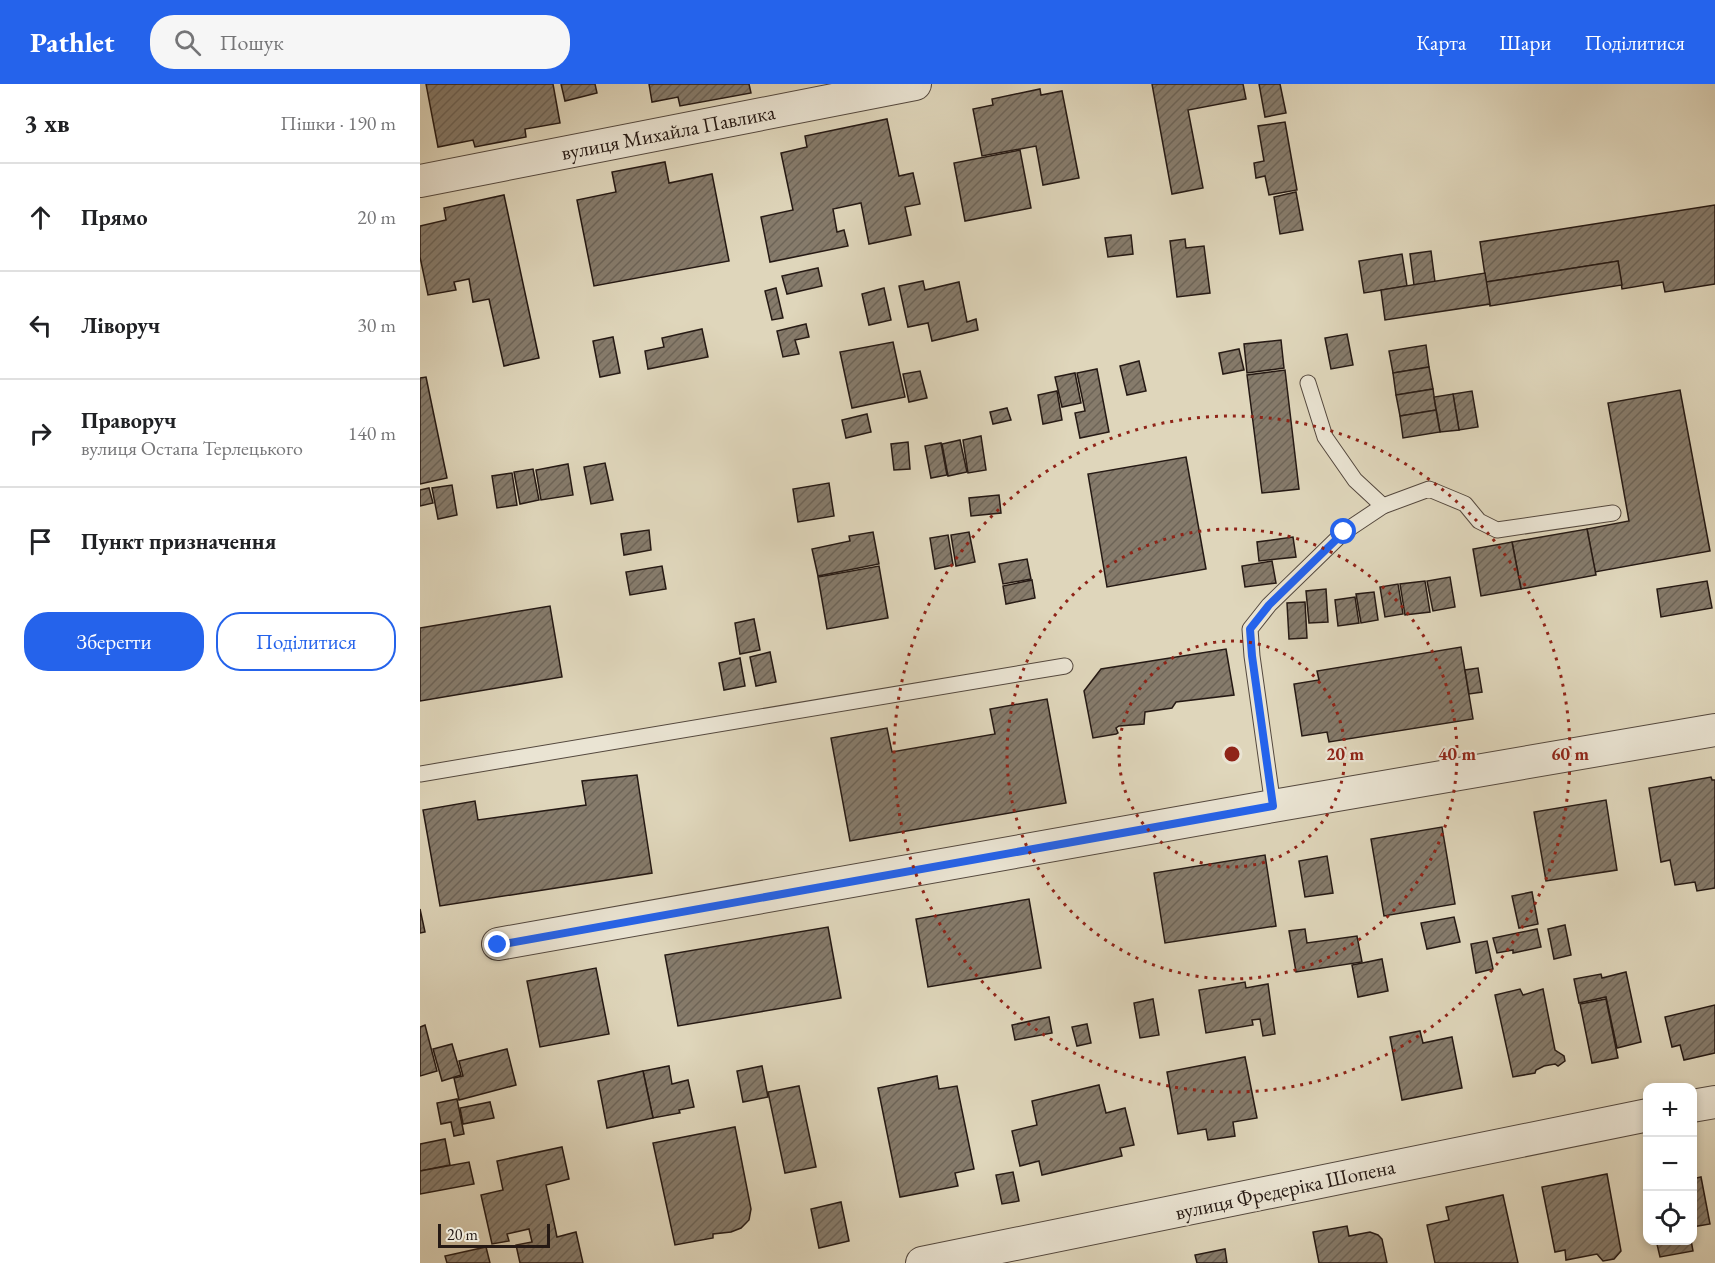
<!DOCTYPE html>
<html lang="uk">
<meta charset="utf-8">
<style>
:root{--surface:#fff;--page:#f6f6f6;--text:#202124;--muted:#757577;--line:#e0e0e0;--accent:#2563eb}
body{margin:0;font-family:"EB Garamond",serif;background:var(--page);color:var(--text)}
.controls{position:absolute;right:18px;bottom:18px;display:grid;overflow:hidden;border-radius:12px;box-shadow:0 3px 9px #0003}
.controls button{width:54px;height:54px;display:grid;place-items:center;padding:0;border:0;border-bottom:2px solid var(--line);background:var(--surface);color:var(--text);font:30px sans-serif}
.scale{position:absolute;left:18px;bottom:15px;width:112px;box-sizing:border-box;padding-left:6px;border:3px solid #251914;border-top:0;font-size:16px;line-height:21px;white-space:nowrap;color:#251914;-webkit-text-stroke:4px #eae4d3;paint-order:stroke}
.stop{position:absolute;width:18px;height:18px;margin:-14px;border:4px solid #2563eb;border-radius:50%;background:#fff}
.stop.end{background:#2563eb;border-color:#fff;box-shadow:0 2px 6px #0008}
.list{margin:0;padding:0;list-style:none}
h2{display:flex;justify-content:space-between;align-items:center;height:78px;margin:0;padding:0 24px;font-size:26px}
h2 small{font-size:20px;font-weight:400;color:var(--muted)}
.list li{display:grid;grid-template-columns:39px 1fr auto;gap:18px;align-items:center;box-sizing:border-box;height:108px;padding:0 24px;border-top:2px solid var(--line)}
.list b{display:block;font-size:22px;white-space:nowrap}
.list p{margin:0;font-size:20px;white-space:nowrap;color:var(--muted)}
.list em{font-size:20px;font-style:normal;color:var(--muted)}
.actions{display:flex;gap:12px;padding:18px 24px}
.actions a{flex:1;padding:14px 0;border:2px solid var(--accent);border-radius:24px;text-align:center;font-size:21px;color:var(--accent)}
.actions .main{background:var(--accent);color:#fff}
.icon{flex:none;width:33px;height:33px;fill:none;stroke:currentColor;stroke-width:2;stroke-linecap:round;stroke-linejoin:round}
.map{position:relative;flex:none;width:1295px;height:1179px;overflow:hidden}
header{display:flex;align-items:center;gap:36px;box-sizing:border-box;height:84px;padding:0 30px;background:var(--accent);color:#fff}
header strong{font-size:28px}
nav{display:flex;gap:33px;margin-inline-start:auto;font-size:21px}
.search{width:420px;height:54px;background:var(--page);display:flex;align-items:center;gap:15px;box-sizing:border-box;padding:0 21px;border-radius:24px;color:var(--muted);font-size:22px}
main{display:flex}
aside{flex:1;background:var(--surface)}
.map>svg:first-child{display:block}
.building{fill:url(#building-hatch);stroke:#251914;stroke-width:1.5}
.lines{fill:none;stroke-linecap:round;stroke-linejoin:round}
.lane-casing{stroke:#54483e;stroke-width:17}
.street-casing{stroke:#54483e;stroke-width:34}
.lane{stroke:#eae4d3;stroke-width:15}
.street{stroke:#eae4d3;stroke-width:32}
.route{stroke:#2563eb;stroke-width:8}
.ring{fill:none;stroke:#8f2418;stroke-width:3;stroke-dasharray:3 6}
.labels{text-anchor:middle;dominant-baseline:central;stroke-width:4.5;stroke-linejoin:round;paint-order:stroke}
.street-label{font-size:21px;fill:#251914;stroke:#eae4d3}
.centre{fill:#8f2418;stroke:#eae4d3;stroke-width:3}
.ring-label{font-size:18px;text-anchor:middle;font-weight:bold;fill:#8f2418;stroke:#eae4d3;stroke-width:4.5;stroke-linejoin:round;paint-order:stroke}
</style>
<header>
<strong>Pathlet</strong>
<div class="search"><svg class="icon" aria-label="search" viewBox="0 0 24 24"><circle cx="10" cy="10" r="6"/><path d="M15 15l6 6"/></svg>Пошук</div>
<nav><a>Карта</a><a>Шари</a><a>Поділитися</a></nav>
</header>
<main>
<aside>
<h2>3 хв<small>Пішки · 190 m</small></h2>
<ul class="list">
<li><svg class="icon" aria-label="ahead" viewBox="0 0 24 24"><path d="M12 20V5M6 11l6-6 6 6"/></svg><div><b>Прямо</b></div><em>20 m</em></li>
<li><svg class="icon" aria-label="left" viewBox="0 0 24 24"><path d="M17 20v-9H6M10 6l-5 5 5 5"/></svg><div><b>Ліворуч</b></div><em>30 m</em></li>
<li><svg class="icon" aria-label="right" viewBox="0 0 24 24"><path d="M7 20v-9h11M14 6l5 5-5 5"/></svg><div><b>Праворуч</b><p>вулиця Остапа Терлецького</p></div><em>140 m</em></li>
<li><svg class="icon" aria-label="arrive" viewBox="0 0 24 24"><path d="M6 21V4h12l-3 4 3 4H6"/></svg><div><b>Пункт призначення</b></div></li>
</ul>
<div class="actions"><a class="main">Зберегти</a><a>Поділитися</a></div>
</aside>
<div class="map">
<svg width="1295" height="1179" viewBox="0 0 1295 1179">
<defs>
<pattern id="building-hatch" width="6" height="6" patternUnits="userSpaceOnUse" patternTransform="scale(1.5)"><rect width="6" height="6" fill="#867b6b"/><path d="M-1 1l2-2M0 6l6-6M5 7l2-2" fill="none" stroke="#6d6457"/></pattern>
</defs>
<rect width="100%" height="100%" fill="#dfd6bb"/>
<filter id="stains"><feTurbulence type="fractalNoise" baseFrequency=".00333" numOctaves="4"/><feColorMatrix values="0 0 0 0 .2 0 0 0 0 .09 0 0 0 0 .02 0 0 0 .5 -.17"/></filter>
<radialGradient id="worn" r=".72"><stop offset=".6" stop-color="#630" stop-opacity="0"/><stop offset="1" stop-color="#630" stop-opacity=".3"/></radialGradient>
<g class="building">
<polygon points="6,0 133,0 140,39 105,45 106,53 55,63 53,56 18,63"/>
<polygon points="141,0 175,0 177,9 145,17"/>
<polygon points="229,0 329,0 331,9 260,22 258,13 232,18"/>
<polygon points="732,0 823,0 826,15 768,26 783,104 752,110"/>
<polygon points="839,0 860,0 866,29 845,33"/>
<polygon points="620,5 621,11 642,7 659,94 623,101 616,62 562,72 553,25 573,21 572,15"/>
<polygon points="467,35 479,92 493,89 500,120 485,123 491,151 449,160 441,119 413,125 417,148 424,146 428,162 350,178 341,133 373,126 361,69 387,63 385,52"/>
<polygon points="865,38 877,106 849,111 845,92 836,94 834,79 844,77 838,42"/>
<polygon points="600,66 611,124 545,137 534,79"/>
<polygon points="245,78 249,99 292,90 309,177 174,202 157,116 196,108 192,88"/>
<polygon points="876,108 883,146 860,150 854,113"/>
<polygon points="84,111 119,274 84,282 69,215 53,218 49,195 34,198 36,206 8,211 0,173 0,142 26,136 24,124"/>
<polygon points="1295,121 1295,200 1245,208 1243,198 1202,205 1198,177 1066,198 1060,158"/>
<polygon points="711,151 713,170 688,173 685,154"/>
<polygon points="765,155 766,164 784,162 790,209 757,213 750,157"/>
<polygon points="1011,167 1015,198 994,201 990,170"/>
<polygon points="982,170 987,202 944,209 939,177"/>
<polygon points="1198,177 1202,201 1070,222 1066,198"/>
<polygon points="398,184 402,202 367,210 362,192"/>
<polygon points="1065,189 1070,220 965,236 961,206"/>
<polygon points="503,197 505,206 539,198 547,238 556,235 558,246 512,257 508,239 488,243 479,202"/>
<polygon points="356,204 363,234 352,236 345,207"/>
<polygon points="464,204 471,236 449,241 442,210"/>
<polygon points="386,240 389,253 375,256 379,270 363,273 357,247"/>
<polygon points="282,245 288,273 228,285 225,267 244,263 242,254"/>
<polygon points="927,250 933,281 911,285 905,254"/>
<polygon points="193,253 200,289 180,293 173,257"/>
<polygon points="861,256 864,284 827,289 824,260"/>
<polygon points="473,258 485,313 432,324 420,268"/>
<polygon points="1006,261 1009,283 973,289 969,267"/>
<polygon points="819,265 824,286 803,290 799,269"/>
<polygon points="719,277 726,307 707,311 700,282"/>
<polygon points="1009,283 1013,305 976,311 973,289"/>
<polygon points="677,285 689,348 660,354 655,329 665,327 657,289"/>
<polygon points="865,286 879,405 842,409 827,291"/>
<polygon points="500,287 507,314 489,318 483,290"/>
<polygon points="655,289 661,319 642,323 635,293"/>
<polygon points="6,293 27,394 0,400 0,294"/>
<polygon points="1013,305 1016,326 980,332 976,311"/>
<polygon points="1260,306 1290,467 1175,488 1167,445 1209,437 1188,319"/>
<polygon points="637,307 642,336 623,340 618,311"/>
<polygon points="1052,307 1058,343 1039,346 1033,310"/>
<polygon points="1033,310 1039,346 1020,348 1014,313"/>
<polygon points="587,324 591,336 573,340 570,328"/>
<polygon points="1016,326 1020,348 983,354 980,332"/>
<polygon points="447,330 451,348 426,354 422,336"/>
<polygon points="561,352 566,386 548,389 543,356"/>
<polygon points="540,356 547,388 528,392 522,360"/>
<polygon points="488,358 490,385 474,386 471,360"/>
<polygon points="521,359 527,391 511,394 505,362"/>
<polygon points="766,373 786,485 687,503 668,390"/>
<polygon points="185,379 193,416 171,420 164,383"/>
<polygon points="148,380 153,411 121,416 116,386"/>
<polygon points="113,385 119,416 100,420 94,388"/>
<polygon points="92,389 97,421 77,424 72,392"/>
<polygon points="409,399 414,432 378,438 373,405"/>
<polygon points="32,401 37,431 18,435 12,404"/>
<polygon points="9,404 13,419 0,422 0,406"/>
<polygon points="579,411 581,429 551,432 549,414"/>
<polygon points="1167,445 1176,491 1101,505 1092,458"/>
<polygon points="229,446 231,466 204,471 201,450"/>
<polygon points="453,448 459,480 398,492 392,465 430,457 429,452"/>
<polygon points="549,448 555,478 536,482 531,451"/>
<polygon points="528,451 533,481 515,485 510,454"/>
<polygon points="873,453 876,473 839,477 837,458"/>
<polygon points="1092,458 1101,505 1061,512 1053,465"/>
<polygon points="607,475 611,495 583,500 579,480"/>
<polygon points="852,477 856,499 825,503 822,482"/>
<polygon points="242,482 246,505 210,511 206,488"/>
<polygon points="459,482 468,534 407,545 398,493"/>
<polygon points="1030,493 1035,523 1013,527 1007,497"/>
<polygon points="612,496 615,514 586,520 583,502"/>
<polygon points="1005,497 1010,528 985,531 980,500"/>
<polygon points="1287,497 1292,524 1241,533 1237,505"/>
<polygon points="978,500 983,530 965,533 960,503"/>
<polygon points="906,505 908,538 889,539 886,507"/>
<polygon points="954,508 958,536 941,539 936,510"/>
<polygon points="935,513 939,539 918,542 915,516"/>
<polygon points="885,518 887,554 869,555 867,519"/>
<polygon points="130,522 142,593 0,617 0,544"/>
<polygon points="334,535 340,566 320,570 315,539"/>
<polygon points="1041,563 1053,635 909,658 907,648 882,652 874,600 899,596 897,587"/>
<polygon points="806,565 814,611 756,618 752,624 725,628 724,640 699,642 696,644 698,649 696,650 673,654 664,607 681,585"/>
<polygon points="350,568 356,598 336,602 330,573"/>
<polygon points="320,574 325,602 304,606 299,579"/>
<polygon points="1058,584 1062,608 1049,610 1045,586"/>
<polygon points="627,615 646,719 430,757 411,654 467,644 472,668 575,650 570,625"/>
<polygon points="217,691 232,789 20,822 3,726 55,717 58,736 166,721 162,697"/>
<polygon points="1291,693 1292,696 1295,696 1295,804 1277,807 1275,798 1255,801 1250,776 1241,778 1229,704"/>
<polygon points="1186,716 1197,786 1126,797 1114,728"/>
<polygon points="1022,743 1035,820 964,832 951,755"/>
<polygon points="845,771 856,842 745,859 734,789"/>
<polygon points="907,772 913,809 885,813 879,777"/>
<polygon points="1112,808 1118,840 1099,844 1092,812"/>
<polygon points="609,815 621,884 508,903 496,835"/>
<polygon points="0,825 5,848 0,849"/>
<polygon points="1034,833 1040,858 1007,865 1001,839"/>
<polygon points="1145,841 1151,871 1134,875 1128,845"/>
<polygon points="408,843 421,914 258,942 245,871"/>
<polygon points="885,845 887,859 937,852 942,878 876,888 869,847"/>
<polygon points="1117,845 1121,863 1093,869 1093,866 1077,869 1073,854"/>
<polygon points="1067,857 1073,885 1056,889 1051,860"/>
<polygon points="962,875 968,907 938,913 932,881"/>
<polygon points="176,884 189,950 120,963 107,897"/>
<polygon points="1206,888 1221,958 1197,964 1186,913 1159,919 1154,895 1181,890 1182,894"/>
<polygon points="825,898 826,904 848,900 855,950 843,952 840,935 832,936 833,941 786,949 779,906"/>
<polygon points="1100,905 1103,911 1123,905 1135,966 1144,972 1145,977 1138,982 1135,980 1124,982 1116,986 1115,989 1093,993 1075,911"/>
<polygon points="733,915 739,951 720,954 714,919"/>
<polygon points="1186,915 1198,974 1172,979 1160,920"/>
<polygon points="1295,921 1295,969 1264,976 1260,961 1252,963 1245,933"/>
<polygon points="629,933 632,949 595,956 592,941"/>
<polygon points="667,940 671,959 657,962 652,943"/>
<polygon points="5,941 17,987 0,992 0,943"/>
<polygon points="1000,947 1003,959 1032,953 1042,1004 982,1016 970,953"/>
<polygon points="32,960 41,991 22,997 13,965"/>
<polygon points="87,965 96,1001 39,1016 34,994 43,992 39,977"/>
<polygon points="825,973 837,1034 813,1038 815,1052 788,1056 786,1045 758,1050 747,988"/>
<polygon points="249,982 252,1000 268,996 274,1023 259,1026 260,1029 233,1034 223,987"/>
<polygon points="342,982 348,1013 323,1018 317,987"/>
<polygon points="223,987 233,1034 187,1044 178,997"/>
<polygon points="517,992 519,1005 537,1002 554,1085 535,1089 538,1102 480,1113 458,1004"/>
<polygon points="679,1001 686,1029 705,1024 714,1061 700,1064 702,1072 622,1091 619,1077 600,1082 592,1047 617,1041 612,1017"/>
<polygon points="379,1002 396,1083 365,1089 348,1008"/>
<polygon points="37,1015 44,1050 34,1052 31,1038 21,1040 17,1019"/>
<polygon points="70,1018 74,1034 43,1040 40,1024"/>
<polygon points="315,1043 331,1125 329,1136 321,1144 311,1148 293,1150 293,1154 255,1161 233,1059"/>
<polygon points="25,1055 30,1081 0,1087 0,1060"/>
<polygon points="142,1063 149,1095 126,1101 137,1153 156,1148 163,1179 100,1179 96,1161 112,1158 109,1145 87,1150 89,1157 72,1160 61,1111 83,1106 77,1077"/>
<polygon points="49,1078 54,1100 0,1110 0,1087"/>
<polygon points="593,1088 599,1117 582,1120 576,1091"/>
<polygon points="1187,1090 1201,1167 1194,1175 1183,1177 1177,1170 1146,1176 1145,1166 1135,1168 1122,1103"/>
<polygon points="1281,1093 1290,1140 1272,1143 1272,1095"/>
<polygon points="1083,1111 1098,1179 1015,1179 1007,1141 1029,1136 1026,1123"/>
<polygon points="421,1118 429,1157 399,1164 391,1125"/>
<polygon points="927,1142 929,1152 950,1148 958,1151 962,1155 967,1179 899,1179 893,1148"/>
<polygon points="1236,1156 1271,1156 1273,1167 1240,1173"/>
<polygon points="66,1163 70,1179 27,1179 25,1172"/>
<polygon points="805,1165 807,1179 777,1179 775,1171"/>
</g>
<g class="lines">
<defs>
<g id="lane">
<polyline points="888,299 905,353 935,396 963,422"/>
<polyline points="0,690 645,582"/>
<polyline points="853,722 832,572 830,545 849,521 924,448 963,422 1009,405 1045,420 1059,437 1077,446 1193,429"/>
</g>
<g id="street">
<polyline points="0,97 495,0"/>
<polyline points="78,860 853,722 1295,646"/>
<polyline points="1272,1022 1295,1018"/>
<polyline points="502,1179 1228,1031"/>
</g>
</defs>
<use href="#lane" class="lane-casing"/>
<use href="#street" class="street-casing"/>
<use href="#lane" class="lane"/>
<use href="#street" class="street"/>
</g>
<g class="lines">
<polyline class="route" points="78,861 853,722 832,572 830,545 849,521 924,448"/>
</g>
<g class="ring">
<circle cx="812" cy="670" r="113"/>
<circle cx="812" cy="670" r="225"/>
<circle cx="812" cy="670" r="338"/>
</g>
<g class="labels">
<g class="street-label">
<text transform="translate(248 48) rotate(-11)">вулиця Михайла Павлика</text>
<text transform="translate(865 1105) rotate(-12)">вулиця Фредеріка Шопена</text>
</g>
</g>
<circle cx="812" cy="670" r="9" class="centre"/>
<g class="ring-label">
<text x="925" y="676">20 m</text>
<text x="1037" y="676">40 m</text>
<text x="1150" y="676">60 m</text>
</g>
<rect width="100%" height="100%" filter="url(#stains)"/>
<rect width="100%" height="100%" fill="url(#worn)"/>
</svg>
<div class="controls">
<button>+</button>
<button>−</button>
<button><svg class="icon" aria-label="locate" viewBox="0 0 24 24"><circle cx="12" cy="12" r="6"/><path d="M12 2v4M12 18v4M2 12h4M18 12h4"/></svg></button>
</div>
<div class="scale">20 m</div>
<div class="stop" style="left:924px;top:448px"></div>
<div class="stop end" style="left:78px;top:861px"></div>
</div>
</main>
